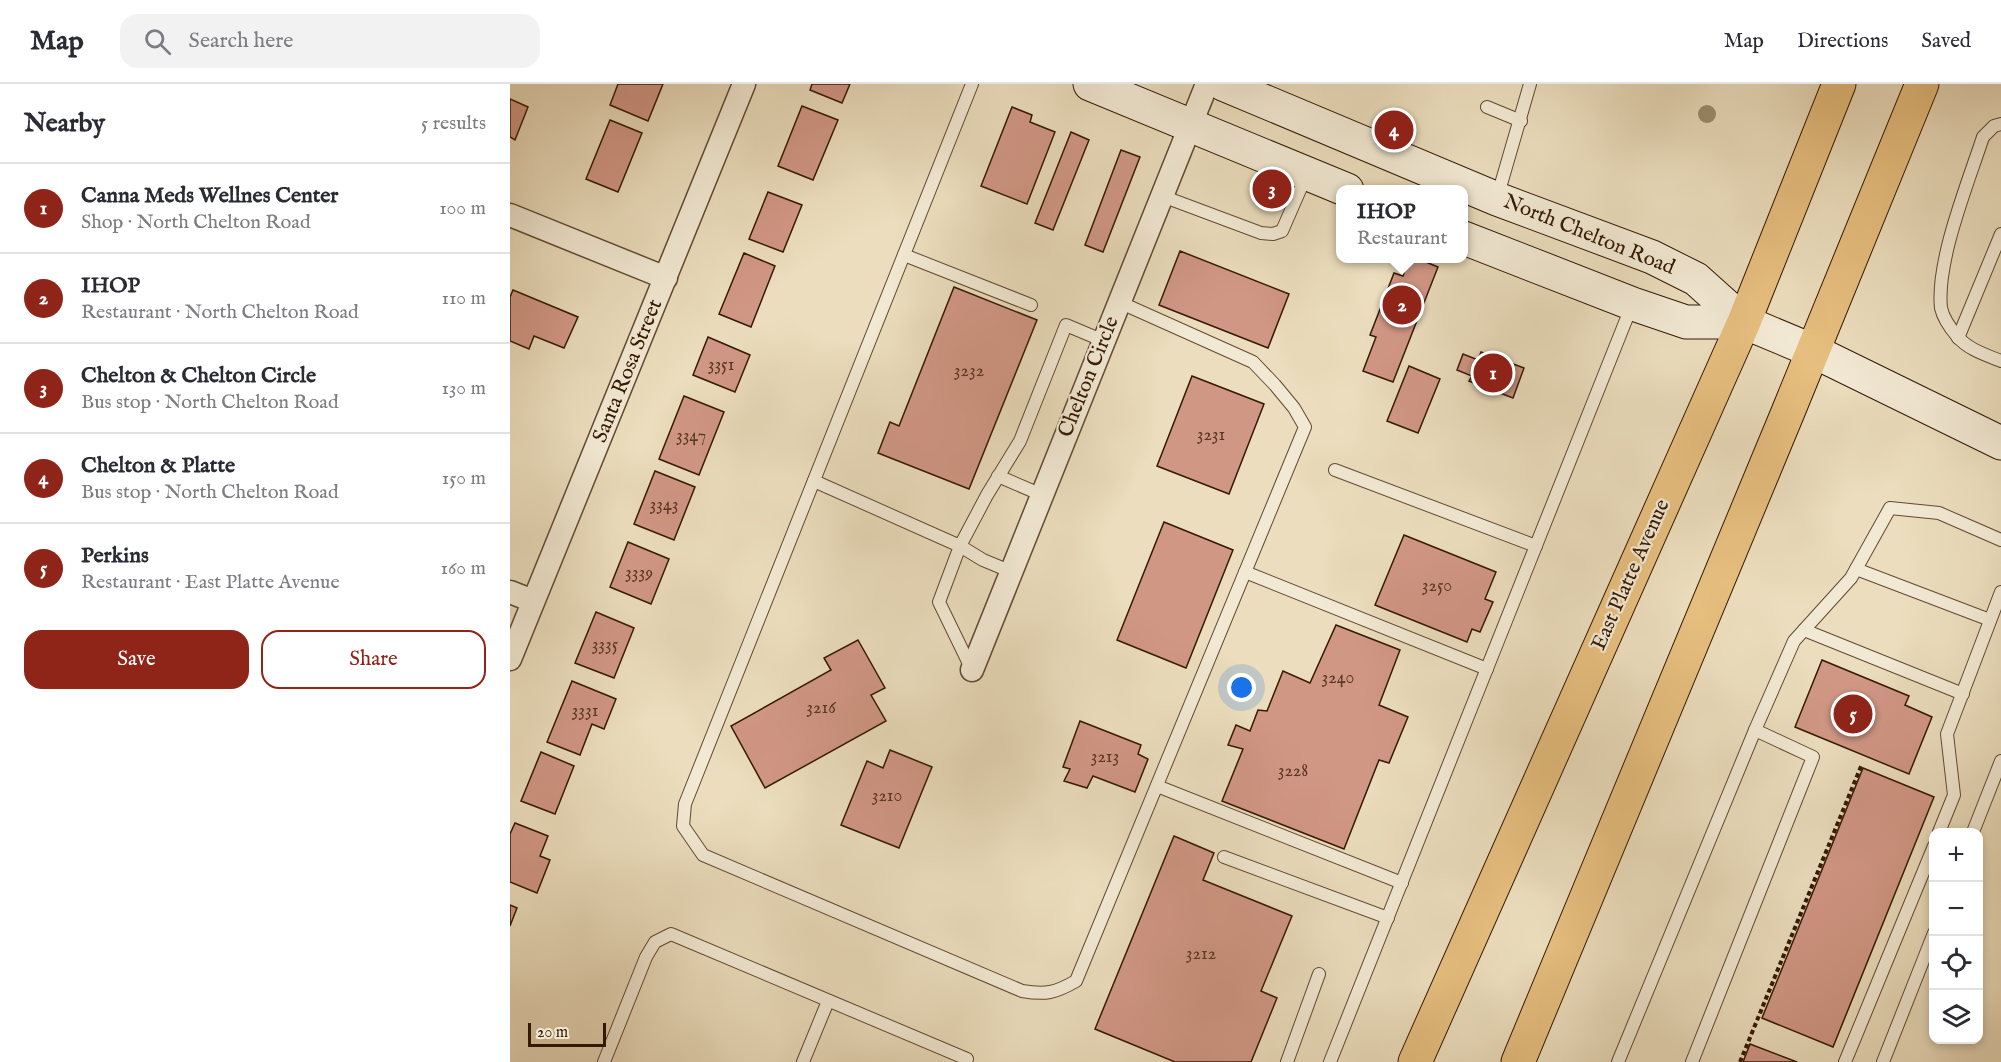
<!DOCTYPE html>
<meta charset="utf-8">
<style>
:root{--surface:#fff;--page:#f2f2f3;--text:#2b2b33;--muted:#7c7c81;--line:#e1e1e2;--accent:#8f2418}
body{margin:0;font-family:"IM FELL English",serif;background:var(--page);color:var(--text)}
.controls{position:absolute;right:18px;bottom:18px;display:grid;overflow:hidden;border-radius:12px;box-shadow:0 3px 9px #0003}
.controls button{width:54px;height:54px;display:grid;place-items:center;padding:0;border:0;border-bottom:2px solid var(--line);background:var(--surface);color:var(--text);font:30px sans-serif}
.scale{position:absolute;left:18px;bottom:15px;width:78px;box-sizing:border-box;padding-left:6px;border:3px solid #341903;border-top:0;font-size:16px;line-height:21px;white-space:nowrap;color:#341903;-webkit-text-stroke:4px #f2e9d4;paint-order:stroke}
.you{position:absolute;left:732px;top:604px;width:21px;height:21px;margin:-15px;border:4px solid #fff;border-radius:50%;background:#1a73e8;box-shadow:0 0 0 9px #1a73e833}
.badge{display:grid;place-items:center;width:39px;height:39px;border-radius:50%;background:var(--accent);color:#fff;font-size:20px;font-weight:700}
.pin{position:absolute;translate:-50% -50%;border:3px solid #fff;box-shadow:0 2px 6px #0006}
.popup{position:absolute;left:826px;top:101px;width:132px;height:78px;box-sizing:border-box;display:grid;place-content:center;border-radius:12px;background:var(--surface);filter:drop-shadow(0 2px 4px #0005);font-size:20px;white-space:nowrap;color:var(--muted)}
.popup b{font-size:22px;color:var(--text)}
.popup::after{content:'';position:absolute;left:50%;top:100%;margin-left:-12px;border:12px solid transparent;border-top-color:var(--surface)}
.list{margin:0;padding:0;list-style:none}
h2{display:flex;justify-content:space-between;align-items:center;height:78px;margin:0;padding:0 24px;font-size:26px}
h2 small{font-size:20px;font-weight:400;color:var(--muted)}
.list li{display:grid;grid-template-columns:39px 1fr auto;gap:18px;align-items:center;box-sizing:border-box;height:90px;padding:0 24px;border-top:2px solid var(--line)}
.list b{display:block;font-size:22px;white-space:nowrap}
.list p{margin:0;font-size:20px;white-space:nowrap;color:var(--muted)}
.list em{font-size:20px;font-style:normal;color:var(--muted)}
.actions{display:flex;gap:12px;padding:18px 24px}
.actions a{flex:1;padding:14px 0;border:2px solid var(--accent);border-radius:18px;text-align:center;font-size:21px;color:var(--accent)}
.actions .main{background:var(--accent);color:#fff}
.icon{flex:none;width:33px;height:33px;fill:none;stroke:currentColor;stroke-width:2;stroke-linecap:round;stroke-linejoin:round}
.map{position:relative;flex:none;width:1491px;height:978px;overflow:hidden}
header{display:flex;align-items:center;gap:36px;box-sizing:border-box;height:84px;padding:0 30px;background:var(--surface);border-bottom:2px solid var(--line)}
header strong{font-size:28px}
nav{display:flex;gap:33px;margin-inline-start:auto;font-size:21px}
.search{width:420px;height:54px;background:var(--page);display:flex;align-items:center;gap:15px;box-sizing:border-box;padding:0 21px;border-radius:18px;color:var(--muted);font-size:22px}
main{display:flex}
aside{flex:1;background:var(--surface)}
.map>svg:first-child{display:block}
.building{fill:#d19785;stroke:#341903;stroke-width:1.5}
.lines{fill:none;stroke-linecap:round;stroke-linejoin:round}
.service-casing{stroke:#624a32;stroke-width:14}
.minor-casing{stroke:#624a32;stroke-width:25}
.secondary-casing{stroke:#341903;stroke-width:35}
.primary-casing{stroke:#341903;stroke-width:35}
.path{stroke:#341903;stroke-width:4;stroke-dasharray:4.5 3;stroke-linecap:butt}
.service{stroke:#f2e9d4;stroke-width:12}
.minor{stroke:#f2e9d4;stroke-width:22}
.secondary{stroke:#f2e9d4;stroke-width:33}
.primary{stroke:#e6be7e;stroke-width:33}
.tree{fill:#9d8d6e}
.labels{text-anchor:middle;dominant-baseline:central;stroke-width:4.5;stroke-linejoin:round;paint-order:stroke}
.number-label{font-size:18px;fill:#5b3824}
.street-label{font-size:21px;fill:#341903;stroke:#f2e9d4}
</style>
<header>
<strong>Map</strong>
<div class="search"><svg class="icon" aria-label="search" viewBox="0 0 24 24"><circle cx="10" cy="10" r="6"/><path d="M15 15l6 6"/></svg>Search here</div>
<nav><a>Map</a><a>Directions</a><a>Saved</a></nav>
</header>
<main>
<aside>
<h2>Nearby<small>5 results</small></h2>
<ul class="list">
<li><span class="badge">1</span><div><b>Canna Meds Wellnes Center</b><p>Shop · North Chelton Road</p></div><em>100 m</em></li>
<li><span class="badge">2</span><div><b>IHOP</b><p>Restaurant · North Chelton Road</p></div><em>110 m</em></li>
<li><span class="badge">3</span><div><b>Chelton &amp; Chelton Circle</b><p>Bus stop · North Chelton Road</p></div><em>130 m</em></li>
<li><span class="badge">4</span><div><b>Chelton &amp; Platte</b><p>Bus stop · North Chelton Road</p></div><em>150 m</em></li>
<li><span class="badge">5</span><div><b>Perkins</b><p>Restaurant · East Platte Avenue</p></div><em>160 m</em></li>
</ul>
<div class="actions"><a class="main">Save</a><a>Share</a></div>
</aside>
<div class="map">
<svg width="1491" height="978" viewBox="0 0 1491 978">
<rect width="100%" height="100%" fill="#ebddbd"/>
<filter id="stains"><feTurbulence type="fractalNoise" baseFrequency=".00333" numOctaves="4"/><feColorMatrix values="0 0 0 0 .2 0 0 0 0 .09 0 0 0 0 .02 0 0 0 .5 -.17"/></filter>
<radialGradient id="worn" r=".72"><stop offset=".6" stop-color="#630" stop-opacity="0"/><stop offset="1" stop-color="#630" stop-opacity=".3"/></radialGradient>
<g class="building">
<polygon points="108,0 153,0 138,37 100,21"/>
<polygon points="302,0 340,0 332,19 300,6"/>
<polygon points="0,15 18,23 5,56 0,53"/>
<polygon points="292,22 328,36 303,96 268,82"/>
<polygon points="502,23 522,31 520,38 545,48 517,120 471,102"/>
<polygon points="100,36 132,49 108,108 76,95"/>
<polygon points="561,48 579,56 543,146 525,139"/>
<polygon points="611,66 630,73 593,168 575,161"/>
<polygon points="258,108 292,121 273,168 239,155"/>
<polygon points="670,167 779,210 758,264 649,221"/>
<polygon points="234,169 265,182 241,243 209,230"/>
<polygon points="899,174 906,174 928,183 883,298 853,287 866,253 860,251 884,189 893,192"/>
<polygon points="444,203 527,236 459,405 368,369 380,338 389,342"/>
<polygon points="3,206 68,233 54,264 24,252 19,265 0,257 0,213"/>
<polygon points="198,253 240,271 225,308 183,291"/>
<polygon points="971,268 1014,284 1003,314 959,297 962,292 947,286 953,270 968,276"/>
<polygon points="899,282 930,295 908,349 877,337"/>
<polygon points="682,292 754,320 719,410 647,382"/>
<polygon points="174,312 214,328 189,391 149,375"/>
<polygon points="145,387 185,403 164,456 124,440"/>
<polygon points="654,438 723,466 676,584 607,556"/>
<polygon points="894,451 986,488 975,515 983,518 970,548 962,545 957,558 865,521"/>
<polygon points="118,458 159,475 141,520 100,503"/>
<polygon points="86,528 124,544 104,594 65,579"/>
<polygon points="826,541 890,566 869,621 898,633 879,679 869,676 834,765 712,717 733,665 718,661 726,641 740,647 748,626 757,627 773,587 800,599"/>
<polygon points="348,556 375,604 361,611 376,637 255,704 221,642 321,586 314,574"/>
<polygon points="1312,576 1399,612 1395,621 1422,633 1399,690 1285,643"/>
<polygon points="62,597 106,615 94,645 82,640 70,671 37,658"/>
<polygon points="570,637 631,661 628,670 638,675 625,708 583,692 577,704 554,697 560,685 553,683"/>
<polygon points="380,666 422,683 389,764 331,741 357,677 373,684"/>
<polygon points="31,668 64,682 45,730 11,717"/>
<polygon points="1353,684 1424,713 1323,963 1252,934"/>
<polygon points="5,739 38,752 30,772 40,776 27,809 0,798 0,750"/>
<polygon points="664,752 704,769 693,796 782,832 751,907 767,914 741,978 665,978 585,945"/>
<polygon points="0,821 7,824 0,842"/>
<polygon points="1240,960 1287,978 1233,978"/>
</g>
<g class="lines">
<defs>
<g id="service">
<path d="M462,0l-287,720 -2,22 20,29 319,136c24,4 33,2 54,-10l229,-554 -11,-19 -19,-23 -22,-23 -134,-60"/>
<polyline points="977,23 1011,37"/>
<path d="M1491,40l-7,2 -11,11c-15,46 -47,124 -42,171 2,9 10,21 16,28 10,13 29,19 44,25"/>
<polyline points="652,112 751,149 763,150 772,147 796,92"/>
<polyline points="987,114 1020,0"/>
<polyline points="394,171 521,221"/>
<polyline points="1448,254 1491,150"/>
<polyline points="825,386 1026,462"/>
<polyline points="488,392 532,411"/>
<polyline points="304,397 450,462 429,518 462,586"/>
<polyline points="1346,485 1480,536"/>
<polyline points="502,488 473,476 450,462 477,411 510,357 556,241 594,257"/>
<polyline points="735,488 977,585"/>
<polyline points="1294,546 1453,610"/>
<polyline points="647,702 892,799"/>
<polyline points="1429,748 1444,711 1437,650 1491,508"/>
<polyline points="1463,748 1491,677"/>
<polyline points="714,773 878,834"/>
<polyline points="94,978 136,873 145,858 161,850 457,975"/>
<polyline points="293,978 318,917"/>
<polyline points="777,978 809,890"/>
<polyline points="820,978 1122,221"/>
<polyline points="1108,978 1245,646"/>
<polyline points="1182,978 1303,673 1245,646 1284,557 1341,494 1380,424 1429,429 1491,456"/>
<polyline points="1335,978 1424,762"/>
<polyline points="1373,978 1424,849"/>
</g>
<g id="minor">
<polyline points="0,131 156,194"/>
<polyline points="0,508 23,517"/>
<polyline points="0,575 234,0"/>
<polyline points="462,586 697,0"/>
</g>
<g id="secondary">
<polyline points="580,0 837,106"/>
<polyline points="713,0 987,115 1142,173 1186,195 1234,238 1303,267 1491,359"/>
<polyline points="954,154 1123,220 1176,238 1234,238"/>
</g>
<g id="primary">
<polyline points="905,978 1234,238 1329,0"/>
<polyline points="1008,978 1278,328 1412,0"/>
</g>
</defs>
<use href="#service" class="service-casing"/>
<use href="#minor" class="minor-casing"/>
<use href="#secondary" class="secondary-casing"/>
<use href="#primary" class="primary-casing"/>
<polyline class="path" points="1230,978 1352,680"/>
<use href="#service" class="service"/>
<use href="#minor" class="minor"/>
<use href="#secondary" class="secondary"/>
<use href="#primary" class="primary"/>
</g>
<circle class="tree" cx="1197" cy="30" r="9"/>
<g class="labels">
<g class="number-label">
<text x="211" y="281">3351</text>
<text x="459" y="287">3232</text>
<text x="701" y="351">3231</text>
<text x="181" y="352">3347</text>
<text x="154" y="421">3343</text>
<text x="129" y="489">3339</text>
<text x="927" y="502">3250</text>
<text x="95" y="561">3335</text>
<text x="828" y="594">3240</text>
<text x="311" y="624">3216</text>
<text x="75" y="627">3331</text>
<text x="595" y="673">3213</text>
<text x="783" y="687">3228</text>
<text x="377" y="712">3210</text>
<text x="691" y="870">3212</text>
</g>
<g class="street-label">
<text transform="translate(1079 151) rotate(22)">North Chelton Road</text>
<text transform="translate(118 287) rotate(-68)">Santa Rosa Street</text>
<text transform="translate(579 293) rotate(-68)">Chelton Circle</text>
<text transform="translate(1121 491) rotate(-66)">East Platte Avenue</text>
</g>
</g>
<rect width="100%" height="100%" filter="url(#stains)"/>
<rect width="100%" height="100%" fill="url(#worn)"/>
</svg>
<div class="controls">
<button>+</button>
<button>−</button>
<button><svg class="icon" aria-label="locate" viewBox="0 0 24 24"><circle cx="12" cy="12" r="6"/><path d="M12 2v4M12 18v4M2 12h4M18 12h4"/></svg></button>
<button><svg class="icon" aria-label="layers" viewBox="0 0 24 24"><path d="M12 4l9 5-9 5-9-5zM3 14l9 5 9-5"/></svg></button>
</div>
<div class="scale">20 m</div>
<div class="you"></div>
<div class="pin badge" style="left:983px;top:289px">1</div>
<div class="pin badge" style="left:892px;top:221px">2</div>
<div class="popup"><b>IHOP</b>Restaurant</div>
<div class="pin badge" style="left:762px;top:105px">3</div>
<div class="pin badge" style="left:884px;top:46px">4</div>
<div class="pin badge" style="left:1343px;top:630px">5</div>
</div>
</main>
